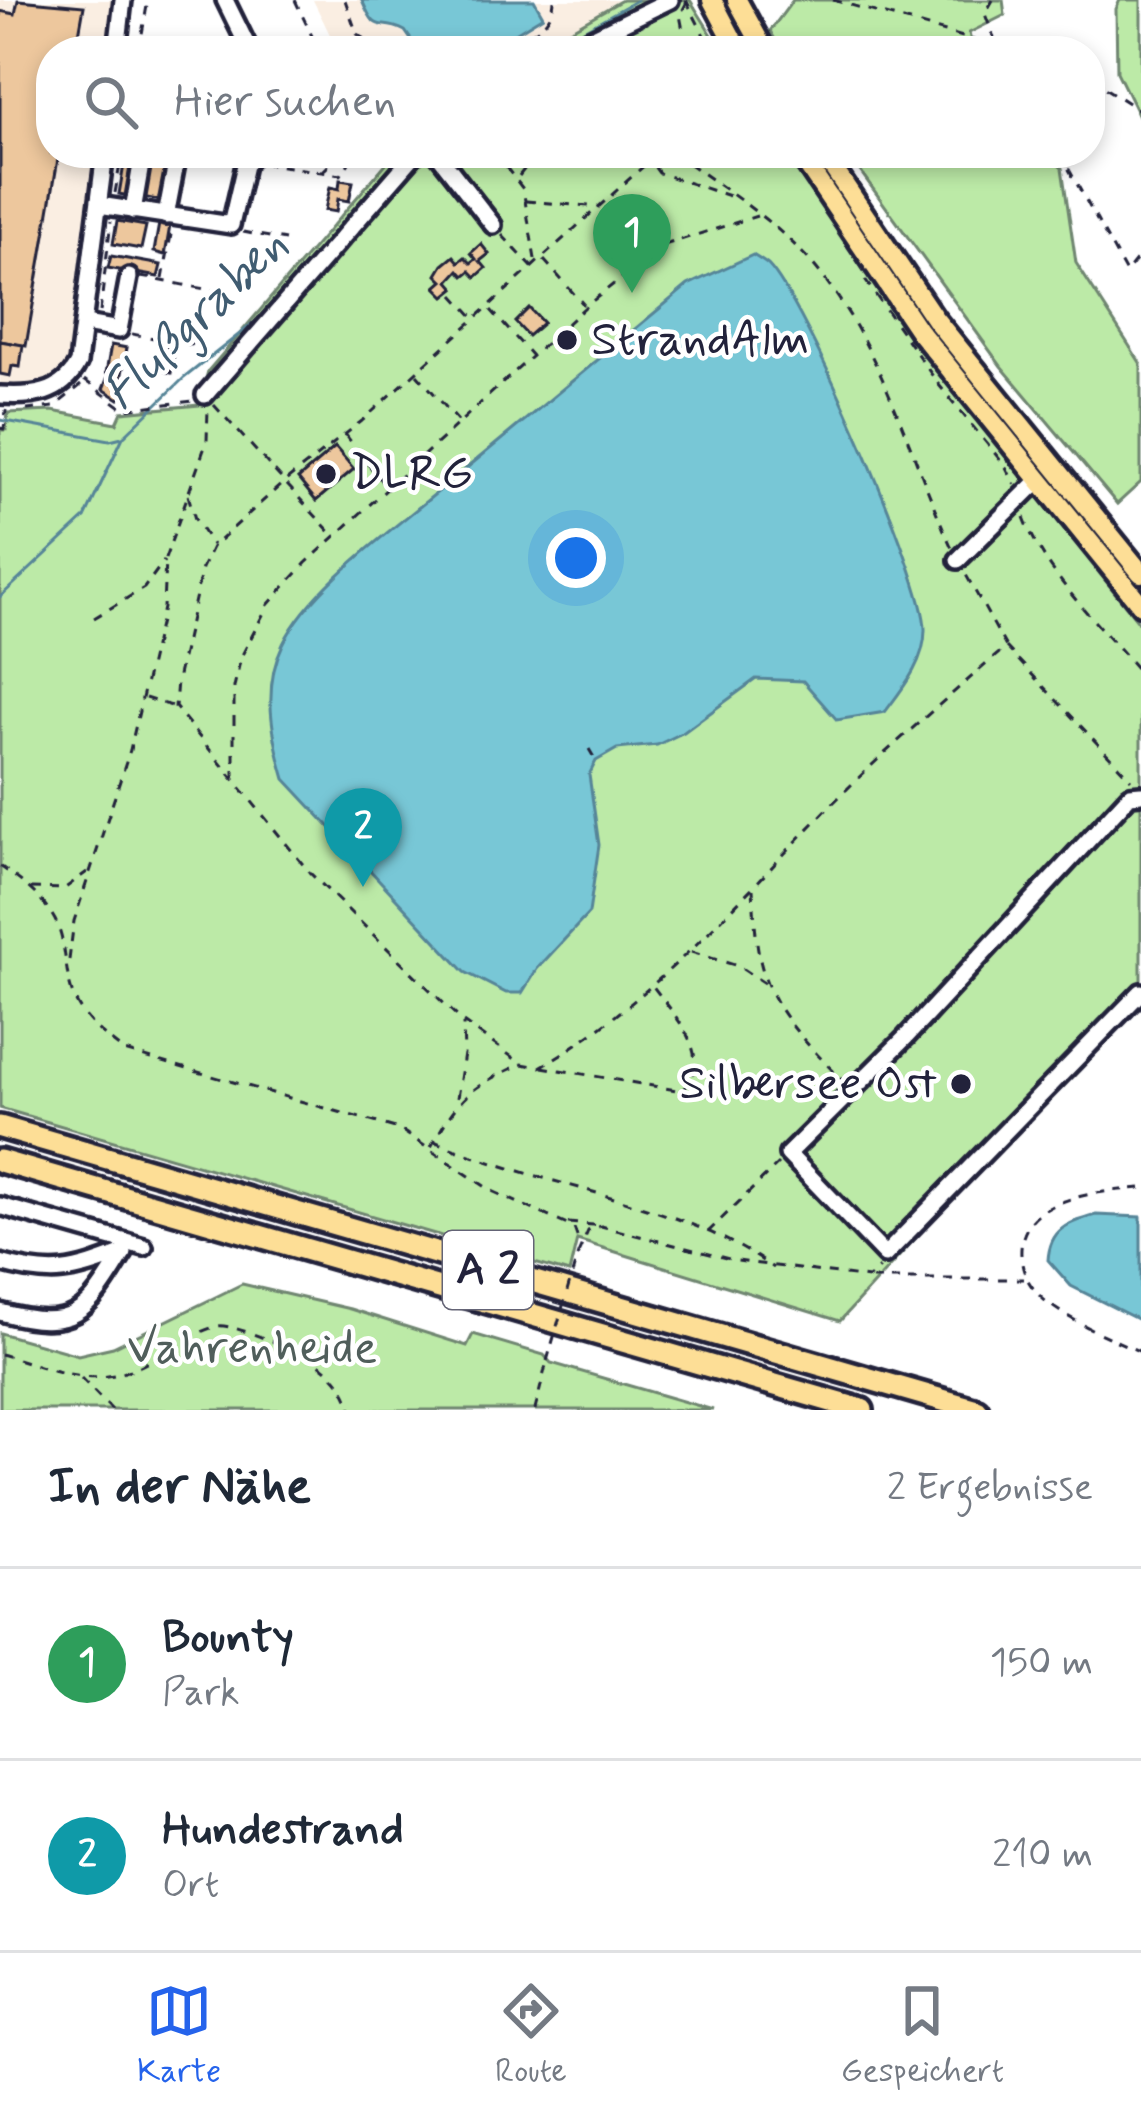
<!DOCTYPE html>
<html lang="de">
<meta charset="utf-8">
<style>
:root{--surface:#fff;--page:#f6f6f7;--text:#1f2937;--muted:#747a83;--line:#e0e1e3;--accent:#2563eb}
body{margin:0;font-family:Mynerve,sans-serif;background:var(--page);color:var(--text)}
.you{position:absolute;left:576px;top:558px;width:42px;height:42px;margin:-30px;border:9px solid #fff;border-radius:50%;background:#1a73e8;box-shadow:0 0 0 18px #1a73e833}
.badge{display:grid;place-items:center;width:78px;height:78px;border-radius:50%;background:var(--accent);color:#fff;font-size:39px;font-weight:700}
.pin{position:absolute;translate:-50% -99px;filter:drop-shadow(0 3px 6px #0008)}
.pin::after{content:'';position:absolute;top:63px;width:42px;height:36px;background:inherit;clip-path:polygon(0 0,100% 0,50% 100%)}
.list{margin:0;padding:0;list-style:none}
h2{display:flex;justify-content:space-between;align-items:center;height:156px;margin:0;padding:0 48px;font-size:51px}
h2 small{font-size:39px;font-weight:400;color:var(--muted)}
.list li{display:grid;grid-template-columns:78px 1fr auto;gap:36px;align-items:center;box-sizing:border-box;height:192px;padding:0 48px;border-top:3px solid var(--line)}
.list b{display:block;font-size:45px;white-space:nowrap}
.list p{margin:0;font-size:39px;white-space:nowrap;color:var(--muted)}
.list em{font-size:39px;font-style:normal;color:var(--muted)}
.icon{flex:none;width:66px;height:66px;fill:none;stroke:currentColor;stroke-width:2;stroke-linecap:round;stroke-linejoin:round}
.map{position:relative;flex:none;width:1141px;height:1410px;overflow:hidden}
.search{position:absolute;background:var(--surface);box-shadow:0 6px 18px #0003;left:36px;right:36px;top:36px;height:132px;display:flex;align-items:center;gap:30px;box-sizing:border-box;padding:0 42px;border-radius:48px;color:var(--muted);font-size:45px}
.sheet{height:540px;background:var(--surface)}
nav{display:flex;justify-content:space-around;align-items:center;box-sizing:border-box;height:168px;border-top:3px solid var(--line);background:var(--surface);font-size:33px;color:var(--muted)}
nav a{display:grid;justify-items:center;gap:6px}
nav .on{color:var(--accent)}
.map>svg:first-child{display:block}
.built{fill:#faeee2}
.green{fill:#bceaa7;stroke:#6f8671;stroke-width:3}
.water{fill:#78c7d6;stroke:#568598;stroke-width:3}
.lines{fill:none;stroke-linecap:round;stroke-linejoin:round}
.stream{stroke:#568598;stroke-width:3}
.building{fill:#edc79d;stroke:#22223b;stroke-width:3}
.minor-casing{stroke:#22223b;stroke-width:24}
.major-casing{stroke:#22223b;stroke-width:27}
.highway-casing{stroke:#22223b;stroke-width:30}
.path{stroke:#22223b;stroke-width:3;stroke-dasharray:9 9;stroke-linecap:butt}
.minor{stroke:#fff;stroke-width:15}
.major{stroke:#fdde96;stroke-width:18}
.highway{stroke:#fdde96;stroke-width:21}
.path-bridge{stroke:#22223b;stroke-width:3;stroke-dasharray:9 9;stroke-linecap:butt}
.poi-dot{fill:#22223b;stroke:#fff;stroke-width:4.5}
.labels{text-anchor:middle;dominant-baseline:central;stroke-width:9;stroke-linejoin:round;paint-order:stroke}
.shield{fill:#fff;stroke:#646476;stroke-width:3}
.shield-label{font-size:45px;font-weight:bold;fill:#22223b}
.poi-label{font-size:48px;fill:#22223b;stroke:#fff;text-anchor:start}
.park-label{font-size:48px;fill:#505e5b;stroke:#fff}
.water-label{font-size:51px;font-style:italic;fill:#405c71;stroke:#fff}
</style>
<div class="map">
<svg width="1141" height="1410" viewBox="0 0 1141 1410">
<rect width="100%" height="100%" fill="#fff"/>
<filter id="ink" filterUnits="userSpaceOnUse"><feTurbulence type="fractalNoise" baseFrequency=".00833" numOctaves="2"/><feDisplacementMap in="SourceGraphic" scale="24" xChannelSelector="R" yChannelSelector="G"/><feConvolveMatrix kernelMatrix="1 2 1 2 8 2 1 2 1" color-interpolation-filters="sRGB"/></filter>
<g filter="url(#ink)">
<g class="built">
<polygon points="0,0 123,0 117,51 51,51 51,153 105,153 85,324 67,380 0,395"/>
<polygon points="313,0 622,0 533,51 338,51"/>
</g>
<g class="green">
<polygon points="622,0 690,0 722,51 533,51"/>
<polygon points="793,0 1003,0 1005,15 969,33 973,51 782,51 770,31"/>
<polygon points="1120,0 1141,0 1141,121 1117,72 1116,9"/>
<polygon points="395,153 788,153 866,274 959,398 1141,625 1141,991 840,1321 577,1240 569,1273 0,1108 0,430 6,430 8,413 52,411 117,423 122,412 199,405 208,371"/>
<polygon points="847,153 1045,153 1062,168 1076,263 1141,364 1141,482 1117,504 1001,366"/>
<polygon points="242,1284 350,1309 467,1346 473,1334 544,1355 551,1363 713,1410 0,1410 0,1333 78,1355 113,1347"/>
</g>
<g class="water">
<path d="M362,0h172l9,16 -57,35h-67l-14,-20c-27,-14 -27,7 -43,-31z"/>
<path d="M753,255c3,2 13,8 15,10 36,36 158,316 157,365 0,32 -22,58 -40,82l-48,8 -34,-39 -47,-2 -72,53 -27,13 -40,4 -21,12 -7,14 10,70 -10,68 -52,56 -15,24h-16l-41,-21 -180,-193c-13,-44 -23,-92 -2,-135 27,-56 109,-114 157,-154 83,-68 165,-136 248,-205z"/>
<path d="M1096,1215l45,2v104l-70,-35 -23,-26c2,-32 20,-37 48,-45z"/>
</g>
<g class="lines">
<g class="stream">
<polyline points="546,51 637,0"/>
<polyline points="382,181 405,153"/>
<polyline points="0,420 110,440 122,437"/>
<polyline points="0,597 85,518 123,437 184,378 265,314"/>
</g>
</g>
<g class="building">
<polygon points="18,0 84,6 76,51 51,51 51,153 59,153 26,346 0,341 0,11 15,14"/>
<polygon points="126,153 136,153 129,196 119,194"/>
<polygon points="150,153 171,153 162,201 142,197"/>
<polygon points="340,180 353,182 349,201 338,199 336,212 325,210 330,187 339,189"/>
<polygon points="160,218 171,220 165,255 154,252"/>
<polygon points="117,221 146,226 141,249 113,244"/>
<polygon points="481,244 489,254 480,261 486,268 476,277 470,271 464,276 459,270 449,281 455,288 445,296 436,287 443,281 437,275 443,265 454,256 459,262 465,257 471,263 476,259 471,253"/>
<polygon points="111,256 161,265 158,277 108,268"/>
<polygon points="529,308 543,323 528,336 515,322"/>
<polygon points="0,341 23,345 20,367 12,366 10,376 0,374"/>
<polygon points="111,345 127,348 120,384 127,390 119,399 103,389 109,374 106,373"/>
<polygon points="159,346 175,349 171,373 155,369"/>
<polygon points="335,447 354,469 316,501 298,479"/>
</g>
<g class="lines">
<defs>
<g id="minor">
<polyline points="225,0 250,51"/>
<polyline points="117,51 123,0"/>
<polyline points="565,51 670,0"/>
<polyline points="437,153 493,225"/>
<polyline points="99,205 231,225 245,165 254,153"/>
<polyline points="133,211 143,153"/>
<polyline points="166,216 178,153"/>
<polyline points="85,324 119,330 129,277"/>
<path d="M0,395c32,2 62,0 78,-32l27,-210"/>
<polyline points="205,395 416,153"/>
<polyline points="958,560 1038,481"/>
<polyline points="1141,794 1130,795 906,1037 788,1154 885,1255 1141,992"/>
<polyline points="0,1206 144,1247"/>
<path d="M0,1263c53,15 73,10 124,-10"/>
<path d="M0,1312c73,20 87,2 123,-58"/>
</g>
<g id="major">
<polyline points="712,0 739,51"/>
<polyline points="737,0 765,51"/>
<polyline points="799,153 919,331 1141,605"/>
<polyline points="823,153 935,319 1141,573"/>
</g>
<g id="highway">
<polyline points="0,1127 977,1410"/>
<polyline points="0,1161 862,1410"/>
</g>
</defs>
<use href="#minor" class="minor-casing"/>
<use href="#major" class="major-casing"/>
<use href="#highway" class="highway-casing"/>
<g class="path">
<polyline points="295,0 319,51"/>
<polyline points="345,0 357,34 376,45 404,50"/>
<polyline points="686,0 712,51"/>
<polyline points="833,0 1012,51"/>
<polyline points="993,0 985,14 999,51"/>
<polyline points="687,2 680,15 687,51"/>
<polyline points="401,42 407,51"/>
<polyline points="139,51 148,0"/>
<path d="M499,51c22,-13 54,-22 55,-51"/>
<polyline points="1090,79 1141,111"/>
<polyline points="495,153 523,189 536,265"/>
<polyline points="644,153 659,173 729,196"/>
<path d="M658,153l-296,268 -79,62 -71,64 -10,21 -25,112 -2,27 135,166 153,149 59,42 18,3c118,-68 206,-176 301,-272 52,-52 109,-99 165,-148l-41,-74"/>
<path d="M674,153c48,35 104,69 142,115 67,81 93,186 136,280"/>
<polyline points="1060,153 1126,273 1141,254"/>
<polyline points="263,163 341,175 349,163"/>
<polyline points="322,172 329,165 332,153"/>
<polyline points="519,176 529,163"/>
<polyline points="115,193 122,153"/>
<polyline points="526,201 600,207"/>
<polyline points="243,232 285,240"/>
<polyline points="502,235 532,267"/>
<polyline points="544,260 584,305"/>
<polyline points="141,277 227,293"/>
<polyline points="163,279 172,229"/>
<polyline points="865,280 939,385 1006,467 1015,485"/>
<polyline points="454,295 475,318"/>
<polyline points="491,310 532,356 585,307 661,246 757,216"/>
<polyline points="100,312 111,221"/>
<polyline points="132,334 192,345"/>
<polyline points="417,374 458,421"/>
<polyline points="84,380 124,409 193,401"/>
<polyline points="214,405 333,535"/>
<polyline points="27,410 54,407 81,385"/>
<polyline points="0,428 4,429 6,410"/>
<polyline points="345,434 387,488"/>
<polyline points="188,495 195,519 212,545"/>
<path d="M1024,517c22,59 77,109 117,157"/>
<polyline points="94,618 144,588 164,561"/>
<polyline points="1006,647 1131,779"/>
<polyline points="145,698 175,707"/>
<polyline points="589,749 596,761"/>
<polyline points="234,779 234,687 241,657 268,605 306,563 532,356"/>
<path d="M0,866c21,15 42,30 55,54 12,24 9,51 18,75 10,25 30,40 51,56l275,78 93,62 82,37 6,17"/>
<polyline points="31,888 64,889 87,872"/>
<path d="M753,889c2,31 2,64 14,94 14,37 48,69 75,97"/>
<polyline points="691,952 738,966 764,983"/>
<polyline points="69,960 74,921 130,750 163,608 165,559 207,441 208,408"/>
<path d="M542,1067l140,24c35,-34 -10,-78 -30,-106"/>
<polyline points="457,1098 464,1054 463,1024"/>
<path d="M434,1141c106,46 245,59 339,127"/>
<path d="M431,1147c27,-49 38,-60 91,-83"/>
<path d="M1141,1188c-41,4 -123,8 -120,67 1,18 8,30 20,42 20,20 73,43 100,55"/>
<polyline points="568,1223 594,1225"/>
<polyline points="708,1232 778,1164"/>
<polyline points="578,1254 588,1231 601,1226 737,1261 868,1278 879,1268"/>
<polyline points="872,1279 1024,1279"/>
<path d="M0,1354c34,9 73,27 108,22 41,-5 73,-41 110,-50 17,-3 98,32 110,45 12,11 21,24 23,39"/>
<polyline points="81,1378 112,1410"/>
<polyline points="535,1410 547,1361"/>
</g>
<use href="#minor" class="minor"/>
<use href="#major" class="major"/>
<use href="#highway" class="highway"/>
<polyline class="path-bridge" points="547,1361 578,1254"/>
</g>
</g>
<g class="poi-dot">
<circle cx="567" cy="340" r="12"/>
<circle cx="326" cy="474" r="12"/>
<circle cx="961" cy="1084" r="12"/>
</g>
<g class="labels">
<rect class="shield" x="443" y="1231" width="90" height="78" rx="9"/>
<g class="shield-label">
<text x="488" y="1270">A 2</text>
</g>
<g class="poi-label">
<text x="591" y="340">StrandAlm</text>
<text x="350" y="474">DLRG</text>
<text x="937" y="1084" text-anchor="end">Silbersee Ost</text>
</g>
<g class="park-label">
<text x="252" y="1348">Vahrenheide</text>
</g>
<g class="water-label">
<text transform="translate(196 320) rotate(-44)">Flußgraben</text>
</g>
</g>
</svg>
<div class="you"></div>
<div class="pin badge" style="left:632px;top:293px;background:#2e9e5b">1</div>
<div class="pin badge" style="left:363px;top:887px;background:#0f9aa8">2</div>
<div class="search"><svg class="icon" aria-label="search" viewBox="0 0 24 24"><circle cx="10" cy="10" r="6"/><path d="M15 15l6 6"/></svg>Hier suchen</div>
</div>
<section class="sheet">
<h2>In der Nähe<small>2 Ergebnisse</small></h2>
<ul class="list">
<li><span class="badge" style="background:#2e9e5b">1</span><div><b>Bounty</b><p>Park</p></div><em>150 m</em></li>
<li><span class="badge" style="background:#0f9aa8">2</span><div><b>Hundestrand</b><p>Ort</p></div><em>210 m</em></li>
</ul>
</section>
<nav>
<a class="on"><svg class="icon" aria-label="map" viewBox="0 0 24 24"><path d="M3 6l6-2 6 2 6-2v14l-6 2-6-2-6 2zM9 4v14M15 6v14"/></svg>Karte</a>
<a><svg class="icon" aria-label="directions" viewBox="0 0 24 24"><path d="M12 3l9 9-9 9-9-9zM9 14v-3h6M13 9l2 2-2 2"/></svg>Route</a>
<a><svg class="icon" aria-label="saved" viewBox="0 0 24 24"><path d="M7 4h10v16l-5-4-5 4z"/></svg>Gespeichert</a>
</nav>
